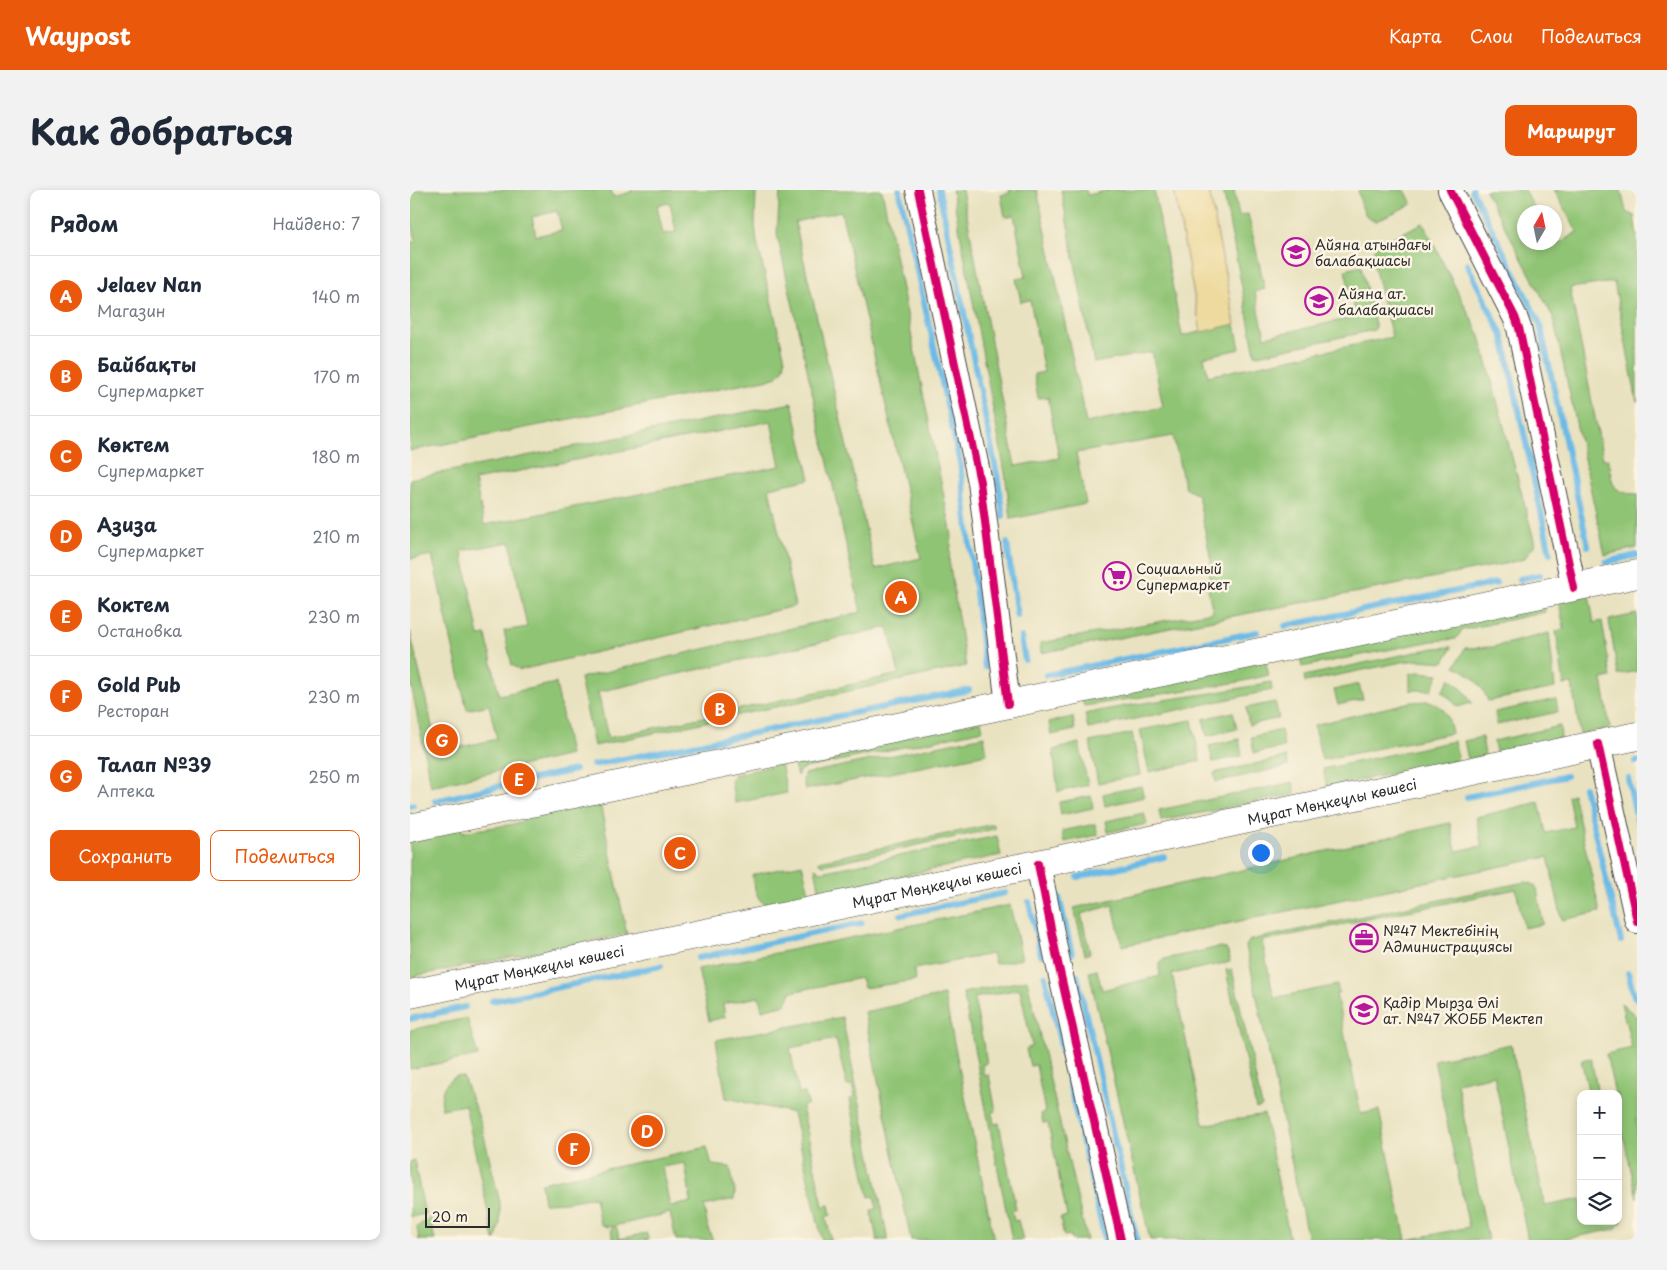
<!DOCTYPE html>
<html lang="ru">
<meta charset="utf-8">
<style>
:root{--surface:#fff;--page:#f2f2f3;--text:#1f2937;--muted:#747a83;--line:#e0e1e3;--accent:#ea580c}
body{margin:0;font-family:"Playpen Sans",sans-serif;background:var(--page);color:var(--text)}
.controls{position:absolute;right:15px;bottom:15px;display:grid;overflow:hidden;border-radius:10px;box-shadow:0 2px 8px #0003}
.controls button{width:45px;height:45px;display:grid;place-items:center;padding:0;border:0;border-bottom:1px solid var(--line);background:var(--surface);color:var(--text);font:25px sans-serif}
.compass{position:absolute;left:1107px;top:15px;width:45px;height:45px;border-radius:50%;background:var(--surface);box-shadow:0 2px 8px #0003;rotate:9deg}
.scale{position:absolute;left:15px;bottom:12px;width:65px;box-sizing:border-box;padding-left:5px;border:2px solid #2b2b2b;border-top:0;font-size:14px;line-height:18px;white-space:nowrap;color:#2b2b2b;-webkit-text-stroke:4px #fcf5e5;paint-order:stroke}
.you{position:absolute;left:850px;top:662px;width:18px;height:18px;margin:-12px;border:4px solid #fff;border-radius:50%;background:#1a73e8;box-shadow:0 0 0 8px #1a73e833}
.badge{display:grid;place-items:center;width:32px;height:32px;border-radius:50%;background:var(--accent);color:#fff;font-size:16px;font-weight:700}
.pin{position:absolute;translate:-50% -50%;border:2px solid #fff;box-shadow:0 1px 5px #0006}
.list{margin:0;padding:0;list-style:none}
h2{display:flex;justify-content:space-between;align-items:center;height:65px;margin:0;padding:0 20px;font-size:21px}
h2 small{font-size:16px;font-weight:400;color:var(--muted)}
.list li{display:grid;grid-template-columns:32px 1fr auto;gap:15px;align-items:center;box-sizing:border-box;height:80px;padding:0 20px;border-top:1px solid var(--line)}
.list b{display:block;font-size:19px;white-space:nowrap}
.list p{margin:0;font-size:16px;white-space:nowrap;color:var(--muted)}
.list em{font-size:16px;font-style:normal;color:var(--muted)}
.actions{display:flex;gap:10px;padding:15px 20px}
.actions a{flex:1;padding:11px 0;border:1px solid var(--accent);border-radius:10px;text-align:center;font-size:18px;color:var(--accent)}
.actions .main{background:var(--accent);color:#fff}
.icon{flex:none;width:28px;height:28px;fill:none;stroke:currentColor;stroke-width:2;stroke-linecap:round;stroke-linejoin:round}
.map{position:relative;flex:none;width:1227px;height:1050px;overflow:hidden;border-radius:10px}
header{display:flex;align-items:center;gap:30px;box-sizing:border-box;height:70px;padding:0 25px;background:var(--accent);color:#fff}
header strong{font-size:24px}
nav{display:flex;gap:28px;margin-inline-start:auto;font-size:18px}
.intro{display:flex;align-items:center;justify-content:space-between;box-sizing:border-box;height:120px;padding:0 30px}
h1{margin:0;font-size:35px}
.button{padding:12px 22px;border-radius:10px;background:var(--accent);color:#fff;font-size:18px;font-weight:700}
main{display:flex;gap:30px;padding:0 30px}
aside{flex:1;background:var(--surface);border-radius:10px;box-shadow:0 2px 8px #0003}
.map>svg:first-child{display:block}
.green{fill:#90c475;stroke:#5e7850;fill-rule:evenodd}
.sand{fill:#eeda9e;stroke:#8c8264}
.lines{fill:none;stroke-linecap:round;stroke-linejoin:round}
.stream{stroke:#6cbae6;stroke-width:6}
.minor-casing{stroke:#484641;stroke-width:26}
.major-casing{stroke:#484641;stroke-width:29}
.minor{stroke:#fff;stroke-width:24}
.major{stroke:#fff;stroke-width:28}
.cycleway-casing{stroke:#fcf5e5;stroke-width:11}
.cycleway{stroke:#d6006c;stroke-width:8}
.labels{text-anchor:middle;dominant-baseline:central;stroke-width:5;stroke-linejoin:round;paint-order:stroke}
.poi-label{font-size:14px;fill:#2b2b2b;stroke:#fcf5e5;text-anchor:start}
.street-label{font-size:14px;fill:#2b2b2b;stroke:#fcf5e5}
</style>
<header>
<strong>Waypost</strong>
<nav><a>Карта</a><a>Слои</a><a>Поделиться</a></nav>
</header>
<div class="intro"><h1>Как добраться</h1><a class="button">Маршрут</a></div>
<main>
<aside>
<h2>Рядом<small>Найдено: 7</small></h2>
<ul class="list">
<li><span class="badge">A</span><div><b>Jelaev Nan</b><p>Магазин</p></div><em>140 m</em></li>
<li><span class="badge">B</span><div><b>Байбақты</b><p>Супермаркет</p></div><em>170 m</em></li>
<li><span class="badge">C</span><div><b>Көктем</b><p>Супермаркет</p></div><em>180 m</em></li>
<li><span class="badge">D</span><div><b>Азиза</b><p>Супермаркет</p></div><em>210 m</em></li>
<li><span class="badge">E</span><div><b>Коктем</b><p>Остановка</p></div><em>230 m</em></li>
<li><span class="badge">F</span><div><b>Gold Pub</b><p>Ресторан</p></div><em>230 m</em></li>
<li><span class="badge">G</span><div><b>Талап №39</b><p>Аптека</p></div><em>250 m</em></li>
</ul>
<div class="actions"><a class="main">Сохранить</a><a>Поделиться</a></div>
</aside>
<div class="map">
<svg width="1227" height="1050" viewBox="0 0 1227 1050">
<rect width="100%" height="100%" fill="#fcf5e5"/>
<filter id="ink" filterUnits="userSpaceOnUse"><feTurbulence type="fractalNoise" baseFrequency=".02" numOctaves="2"/><feDisplacementMap in="SourceGraphic" scale="10" xChannelSelector="R" yChannelSelector="G"/><feConvolveMatrix kernelMatrix="1 2 1 2 8 2 1 2 1" color-interpolation-filters="sRGB"/></filter>
<filter id="wash" filterUnits="userSpaceOnUse"><feTurbulence type="fractalNoise" baseFrequency=".0096" numOctaves="4" result="noise"/><feDisplacementMap in="SourceGraphic" scale="20" xChannelSelector="R" yChannelSelector="G"/><feGaussianBlur stdDeviation="1.12" result="paint"/><feColorMatrix in="noise" values="0 0 0 0 0 0 0 0 0 0 0 0 0 0 0 0 0 1.4 0 .05"/><feComposite in="paint" operator="in"/></filter>
<g filter="url(#wash)">
<rect width="100%" height="100%" fill="#e9e2c0"/>
<g class="green">
<path d="M0,0h201l2,7 18,-5v-2h125l-1,35 2,17 28,117c0,9 -3,13 -10,19l-365,73v-208l6,-2 -6,-28zM260,13l6,29 -13,2 -6,-29zM147,21l5,19 -26,6 -4,-19z"/>
<path d="M370,0h102l70,346 -3,25 17,105 -372,80 -14,-68 281,-66 -84,-378zM431,21l80,347 -46,11 -80,-347zM500,398l2,14 -19,4 -3,-14zM478,437l11,47 -291,64 -10,-46z"/>
<polygon points="542,0 552,0 605,276 649,268 638,207 628,208 624,184 634,182 620,110 611,112 606,89 616,87 604,25 595,27 591,5 600,3 599,0 627,0 676,233 753,217 742,162 684,173 651,0 676,0 677,5 700,0 744,0 772,146 825,134 830,159 794,167 798,186 982,147 962,68 965,58 969,54 1013,33 1070,146 1125,354 1114,369 1094,374 631,463 630,453 803,422 797,395 801,379 801,371 788,305 775,298 763,246 666,263 676,314 601,329 595,283"/>
<polygon points="813,0 824,0 829,26 838,24 855,99 845,102 855,147 946,127 935,80 951,76 966,138 964,140 848,165 845,164"/>
<path d="M948,0h47l7,14 -36,17c-14,-1 -15,-20 -18,-31z"/>
<path d="M1075,0h39l13,22h-13v30l30,1 2,2 21,-13 -23,-42h67l5,22 8,3 3,20v167l-23,-120 -44,6 33,171h5c5,23 1,34 29,35v54l-32,7 -52,-238z"/>
<path d="M382,213l18,76 -41,9 26,118 -275,64 -8,-5 -8,-34 23,-4 -17,-85 -48,9 17,85 7,-1 13,60 57,-12 14,72 -139,31 -21,-107v-48l28,121 59,-13 -8,-34 -22,5 -35,-155 -22,4v-80zM361,231l9,45 -296,59 -9,-45z"/>
<polygon points="1179,405 1184,433 1192,431 1201,487 1192,489 1200,538 1170,544 1162,494 1154,495 1146,441 1154,439 1149,411"/>
<polygon points="1134,414 1135,422 1052,440 1046,449 1022,451 892,477 889,463"/>
<polygon points="1227,424 1227,481 1208,485 1199,430"/>
<path d="M1139,443l6,55 -67,13c-6,-17 -17,-27 -33,-35l10,-18 28,-1z"/>
<polygon points="1042,457 1034,472 1008,470 992,472 895,492 894,486 1024,458"/>
<polygon points="855,470 859,485 829,492 674,516 672,511"/>
<polygon points="1007,482 1029,484 1021,500 1000,500 1000,484"/>
<polygon points="1040,488 1055,502 1062,513 1047,517 1043,511 1032,502"/>
<path d="M861,492l1,8 -184,39 -3,-15c61,-14 124,-18 186,-32z"/>
<polygon points="949,494 953,509 928,515 924,500"/>
<polygon points="1146,509 1148,522 1087,535 1085,522"/>
<path d="M1019,511c16,5 20,16 23,32l-130,27 -8,-35 97,-23z"/>
<polygon points="865,512 869,528 839,535 836,518"/>
<polygon points="823,522 827,539 797,546 793,529"/>
<polygon points="663,527 665,540 641,545 639,532"/>
<polygon points="782,530 790,571 739,582 730,540"/>
<polygon points="571,531 573,540 391,579 387,586 383,571"/>
<polygon points="1150,536 1151,548 1086,562 1084,551"/>
<polygon points="871,540 874,557 844,563 841,547"/>
<polygon points="722,543 730,585 688,593 680,552"/>
<polygon points="574,546 577,564 395,600 393,589 394,584"/>
<polygon points="1072,547 1075,565 1058,569 1054,551"/>
<polygon points="829,549 832,566 803,572 799,556"/>
<polygon points="1044,551 1048,570 917,597 913,579"/>
<polygon points="669,553 678,595 648,602 643,560"/>
<polygon points="876,567 878,576 806,592 804,583"/>
<polygon points="371,574 377,603 325,613 321,591 323,585"/>
<polygon points="883,592 885,604 751,631 749,620"/>
<polygon points="731,596 734,607 695,616 693,604"/>
<polygon points="1163,604 1190,722 1152,730 1138,667 1058,683 712,756 703,715 671,724 680,763 675,765 664,718 1040,633 1046,661 1072,656 1066,627 1129,612 1136,643 1164,637 1158,606"/>
<polygon points="681,606 683,618 651,625 649,612"/>
<polygon points="189,609 217,744 0,787 0,646 52,635 53,642 110,633 119,621"/>
<polygon points="734,623 737,634 698,642 696,631"/>
<polygon points="584,634 584,639 413,675 409,673 409,671"/>
<polygon points="685,634 688,645 654,652 652,641"/>
<polygon points="587,646 591,665 410,703 405,678 411,682"/>
<path d="M392,674l8,33 -42,8c-13,-4 -13,-18 -16,-30z"/>
<polygon points="1115,692 1123,694 1127,699 1133,734 1114,738 1106,699 852,751 864,808 927,795 929,803 926,804 951,924 969,920 996,1050 898,1050 836,756 840,750"/>
<polygon points="600,715 612,769 585,774 582,764 504,779 506,790 454,798 451,788 381,802 376,814 352,820 349,807 313,814 315,827 299,831 288,779"/>
<path d="M810,757l5,1 3,4 2,10 -58,12 32,151 60,-11 26,126h-140l-61,-268 8,-2 5,20 58,-14c-1,-8 -3,-12 4,-17z"/>
<polygon points="822,779 852,917 846,919 816,780"/>
<polygon points="617,790 677,1050 661,1050 660,1045 654,1046 650,1028 657,1026 638,933 633,933 631,924 635,922 626,875 620,876 616,859 622,856 610,799 564,808 577,873 572,875 574,886 579,885 586,921 582,923 584,934 589,933 606,1019 602,1021 604,1031 608,1030 613,1050 602,1050 553,803"/>
<polygon points="534,805 539,828 584,1050 501,1050 454,822"/>
<polygon points="1211,813 1227,827 1227,1008 1208,922 1208,904 1205,904 1196,864 1222,858"/>
<polygon points="432,827 478,1050 467,1050 461,1020 467,1019 464,1006 459,1007 440,909 445,907 442,895 437,896 426,849 380,858 389,903 395,903 398,914 392,917 413,1016 419,1015 421,1025 416,1027 421,1050 412,1050 383,923 316,908 306,850"/>
<polygon points="57,828 68,866 0,879 0,840"/>
<path d="M1101,854l34,162 36,-7v22h37v-29c3,14 11,28 -3,37l-55,11h-32l-34,-165 -37,8 31,157h-81l62,-13 -35,-167z"/>
<polygon points="1181,868 1188,904 1179,904 1171,870"/>
<path d="M48,886l5,1 18,46 19,80v20l-4,17h-2l-29,-135 -23,4c-2,-13 0,-28 16,-33z"/>
<path d="M297,957l5,18 18,2 5,25 -1,7 -30,7 4,23 5,11h-37l-6,-27 -56,13 3,2 2,11 28,-6 1,7h-35l-2,-10 2,-4 -6,1 -7,-3 -5,-27 -29,5 -22,1 -3,-20zM275,973l6,39 -21,5 -8,-40z"/>
<polygon points="4,970 15,1024 0,1027 0,972"/>
<polygon points="20,1027 25,1050 9,1050 7,1037"/>
</g>
<polygon class="sand" points="764,0 799,0 825,134 791,142"/>
<g class="lines">
<g class="stream">
<polyline points="489,0 550,273 575,477"/>
<polyline points="529,0 588,289 593,326"/>
<polyline points="1062,0 1130,134 1178,356"/>
<polyline points="1057,74 1093,147 1140,363"/>
<polyline points="597,353 607,426"/>
<polyline points="1196,372 1227,365"/>
<polyline points="1109,389 1130,385"/>
<polyline points="875,436 1086,393"/>
<polyline points="611,447 615,470"/>
<polyline points="636,485 847,442"/>
<polyline points="1225,572 1227,571"/>
<polyline points="183,575 559,500"/>
<polyline points="1218,588 1227,630"/>
<polyline points="123,589 165,580"/>
<polyline points="1174,597 1211,751"/>
<polyline points="1057,607 1156,586"/>
<polyline points="25,611 99,594"/>
<polyline points="0,616 3,615"/>
<polyline points="668,687 754,667"/>
<polyline points="649,707 662,764"/>
<polyline points="619,712 631,765"/>
<polyline points="491,725 595,703"/>
<polyline points="288,768 452,733"/>
<polyline points="1218,783 1224,806 1227,809"/>
<polyline points="667,785 727,1050"/>
<polyline points="635,786 695,1050"/>
<polyline points="82,811 251,776"/>
<polyline points="0,829 55,817"/>
</g>
</g>
</g>
<g filter="url(#ink)">
<g class="lines">
<defs>
<g id="minor">
<polyline points="508,0 570,292 598,514"/>
<polyline points="1040,0 1105,127 1109,138 1164,398"/>
<polyline points="1188,554 1227,731"/>
<polyline points="628,674 648,773 711,1050"/>
</g>
<g id="major">
<polyline points="0,638 1227,384"/>
<path id="s1" d="M0,804l628,-130 599,-128"/>
</g>
</defs>
<use href="#minor" class="minor-casing"/>
<use href="#major" class="major-casing"/>
<use href="#minor" class="minor"/>
<use href="#major" class="major"/>
<defs>
<g id="cycleway">
<polyline points="508,0 570,292 598,514"/>
<polyline points="1040,0 1105,127 1109,138 1164,398"/>
<polyline points="1188,554 1227,731"/>
<polyline points="628,674 648,773 711,1050"/>
</g>
</defs>
<use href="#cycleway" class="cycleway-casing"/>
<use href="#cycleway" class="cycleway"/>
</g>
</g>
<defs>
<symbol id="school-ring" viewBox="-11 -11 22 22"><circle r="9.5" fill="#fcf5e5" stroke="#b5179e" stroke-width="1.5"/><path d="M0-5L7-2L0 1L-7-2ZM-4 1L0 2.5L4 1V4Q0 6-4 4Z" fill="#b5179e"/></symbol>
<symbol id="supermarket-ring" viewBox="-11 -11 22 22"><circle r="9.5" fill="#fcf5e5" stroke="#b5179e" stroke-width="1.5"/><path d="M-6-5.5h2.5l.6 2H6L4.5 2H-2.5L-4.4-4H-6ZM-1.5 3.2a1.3 1.3 0 1 0 .1 0ZM3 3.2a1.3 1.3 0 1 0 .1 0Z" fill="#b5179e"/></symbol>
<symbol id="office-ring" viewBox="-11 -11 22 22"><circle r="9.5" fill="#fcf5e5" stroke="#b5179e" stroke-width="1.5"/><path d="M-6-3h4V-5.5h4V-3h4V5H-6ZM-1-4.5V-3h2v-1.5ZM-6 0V1H6V0Z" fill="#b5179e"/></symbol>
</defs>
<g fill-rule="evenodd">
<use href="#school-ring" x="870" y="46" width="32" height="32"/>
<use href="#school-ring" x="893" y="95" width="32" height="32"/>
<use href="#supermarket-ring" x="691" y="370" width="32" height="32"/>
<use href="#office-ring" x="938" y="732" width="32" height="32"/>
<use href="#school-ring" x="938" y="804" width="32" height="32"/>
</g>
<g class="labels">
<g class="poi-label">
<text x="905" y="54">Айяна атындағы<tspan x="905" dy="16">балабақшасы</tspan></text>
<text x="928" y="103">Айяна ат.<tspan x="928" dy="16">балабақшасы</tspan></text>
<text x="726" y="378">Социальный<tspan x="726" dy="16">Супермаркет</tspan></text>
<text x="973" y="740">№47 Мектебінің<tspan x="973" dy="16">Администрациясы</tspan></text>
<text x="973" y="812">Қадір Мырза Әлі<tspan x="973" dy="16">ат. №47 ЖОББ Мектеп</tspan></text>
</g>
<g class="street-label">
<text stroke="none"><textPath href="#s1" startOffset="942">Мұрат Мөңкеұлы көшесі</textPath></text>
<text stroke="none"><textPath href="#s1" startOffset="538">Мұрат Мөңкеұлы көшесі</textPath></text>
<text stroke="none"><textPath href="#s1" startOffset="132">Мұрат Мөңкеұлы көшесі</textPath></text>
</g>
</g>
</svg>
<div class="controls">
<button>+</button>
<button>−</button>
<button><svg class="icon" aria-label="layers" viewBox="0 0 24 24"><path d="M12 4l9 5-9 5-9-5zM3 14l9 5 9-5"/></svg></button>
</div>
<svg class="compass" viewBox="-18 -18 36 36"><path d="M0-13l5 13h-10z" fill="#e53935"/><path d="M0 13l5-13h-10z" fill="#747a83"/></svg>
<div class="scale">20 m</div>
<div class="you"></div>
<div class="pin badge" style="left:491px;top:407px">A</div>
<div class="pin badge" style="left:310px;top:519px">B</div>
<div class="pin badge" style="left:270px;top:663px">C</div>
<div class="pin badge" style="left:237px;top:941px">D</div>
<div class="pin badge" style="left:109px;top:589px">E</div>
<div class="pin badge" style="left:164px;top:959px">F</div>
<div class="pin badge" style="left:32px;top:550px">G</div>
</div>
</main>
